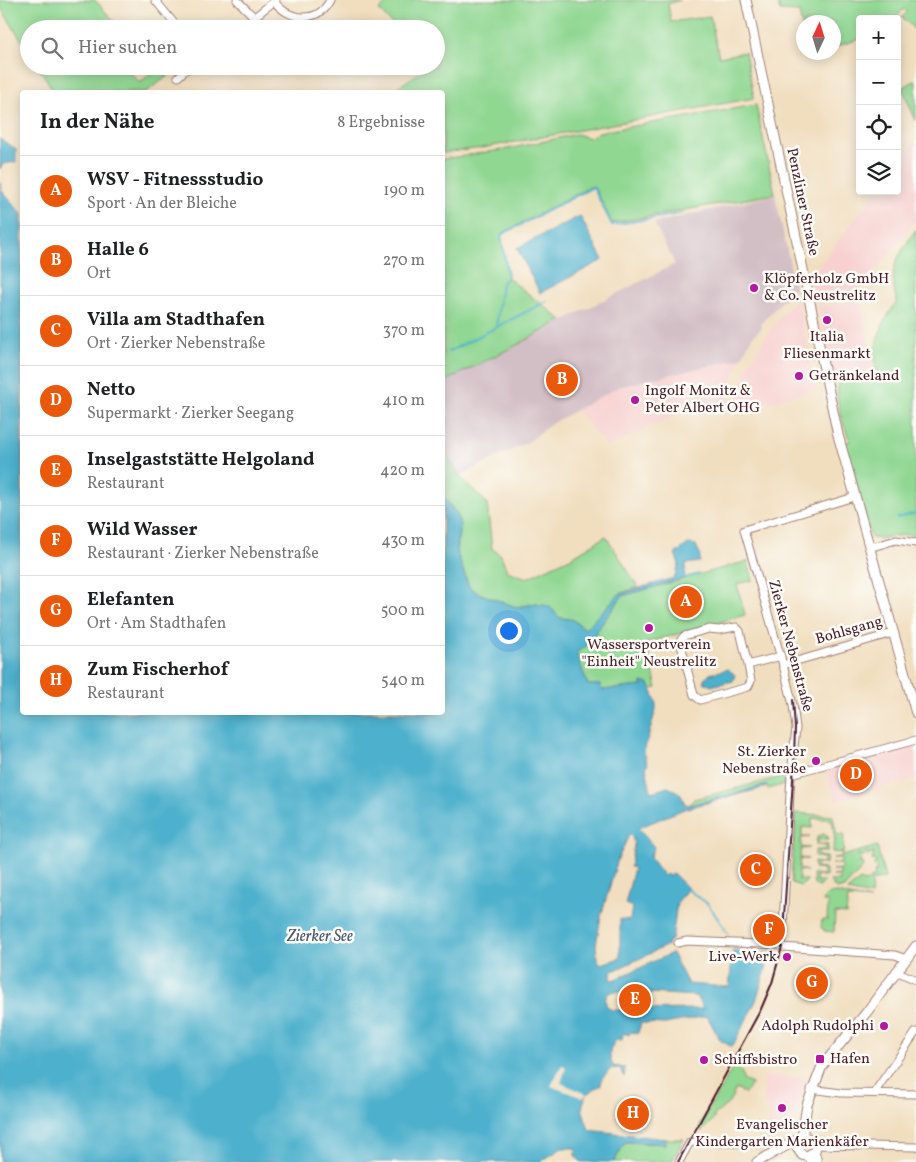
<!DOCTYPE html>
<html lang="de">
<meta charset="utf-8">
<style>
:root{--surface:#fff;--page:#f6f6f6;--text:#202124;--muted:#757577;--line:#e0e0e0;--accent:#ea580c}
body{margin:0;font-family:Vollkorn,serif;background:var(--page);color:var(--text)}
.controls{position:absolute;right:15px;top:15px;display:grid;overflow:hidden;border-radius:5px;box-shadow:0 2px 12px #0003}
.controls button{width:45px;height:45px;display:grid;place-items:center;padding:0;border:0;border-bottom:1px solid var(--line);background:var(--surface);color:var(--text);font:25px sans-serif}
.compass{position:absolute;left:796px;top:15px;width:45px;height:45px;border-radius:50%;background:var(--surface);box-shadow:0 2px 12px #0003;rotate:4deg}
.you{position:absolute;left:508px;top:630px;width:18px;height:18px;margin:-12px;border:4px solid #fff;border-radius:50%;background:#1a73e8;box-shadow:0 0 0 8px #1a73e833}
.badge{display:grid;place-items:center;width:32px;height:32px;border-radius:50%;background:var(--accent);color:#fff;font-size:16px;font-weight:700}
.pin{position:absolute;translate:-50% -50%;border:2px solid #fff;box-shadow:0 1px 5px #0006}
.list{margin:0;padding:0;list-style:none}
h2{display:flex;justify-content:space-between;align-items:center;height:65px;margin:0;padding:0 20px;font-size:21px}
h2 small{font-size:16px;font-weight:400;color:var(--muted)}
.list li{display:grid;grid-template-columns:32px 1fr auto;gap:15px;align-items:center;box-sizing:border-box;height:70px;padding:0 20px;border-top:1px solid var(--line)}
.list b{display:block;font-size:19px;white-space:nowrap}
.list p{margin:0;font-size:16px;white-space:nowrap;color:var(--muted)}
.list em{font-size:16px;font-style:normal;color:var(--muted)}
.icon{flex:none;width:28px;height:28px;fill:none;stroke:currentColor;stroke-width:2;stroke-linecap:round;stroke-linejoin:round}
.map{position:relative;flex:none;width:916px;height:1162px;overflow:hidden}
.search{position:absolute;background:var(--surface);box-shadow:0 2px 12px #0003;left:20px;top:20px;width:425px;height:55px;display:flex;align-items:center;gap:12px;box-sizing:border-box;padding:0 18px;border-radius:28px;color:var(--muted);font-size:19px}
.panel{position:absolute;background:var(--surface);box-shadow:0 2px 12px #0003;left:20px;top:90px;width:425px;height:625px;border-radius:5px}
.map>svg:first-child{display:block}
.built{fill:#f7d0cf}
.industrial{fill:#d2bec5}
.green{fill:#90d792;stroke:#6d7b5e}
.water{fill:#4db0cc;stroke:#4c687c;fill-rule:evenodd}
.pier{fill:#f1debf}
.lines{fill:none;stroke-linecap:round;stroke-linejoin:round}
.stream{stroke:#4db0cc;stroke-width:2}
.minor-casing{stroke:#9e7e75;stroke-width:9}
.major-casing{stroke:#9e7e75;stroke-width:11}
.minor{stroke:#fff;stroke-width:7}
.major{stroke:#fff;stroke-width:9}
.rail{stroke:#4a1f2b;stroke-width:2}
.poi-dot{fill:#b5179e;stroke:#fdfcf7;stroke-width:2}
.labels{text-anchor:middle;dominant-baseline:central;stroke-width:5;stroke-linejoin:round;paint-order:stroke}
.street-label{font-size:15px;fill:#4a1f2b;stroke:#fdfcf7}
.poi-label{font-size:15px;fill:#4a1f2b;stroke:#fdfcf7;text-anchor:start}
.water-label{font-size:16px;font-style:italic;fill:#4b596b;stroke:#fdfcf7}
</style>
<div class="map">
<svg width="916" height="1162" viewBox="0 0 916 1162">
<rect width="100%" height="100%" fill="#fdfcf7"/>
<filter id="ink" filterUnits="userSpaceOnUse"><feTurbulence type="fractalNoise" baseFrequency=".02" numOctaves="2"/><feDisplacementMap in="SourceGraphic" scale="10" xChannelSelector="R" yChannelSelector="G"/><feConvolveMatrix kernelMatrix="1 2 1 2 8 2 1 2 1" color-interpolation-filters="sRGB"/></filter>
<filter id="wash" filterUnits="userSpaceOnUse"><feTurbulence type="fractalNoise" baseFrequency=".0096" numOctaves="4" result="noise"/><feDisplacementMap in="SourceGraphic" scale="20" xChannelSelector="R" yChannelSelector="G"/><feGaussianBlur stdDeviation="1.12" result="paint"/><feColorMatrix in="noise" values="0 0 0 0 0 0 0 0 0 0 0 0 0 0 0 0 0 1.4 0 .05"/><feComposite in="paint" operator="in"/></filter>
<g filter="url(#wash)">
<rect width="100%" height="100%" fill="#f1debf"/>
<g class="built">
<polygon points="916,142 916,219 865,283 846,297 817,305 811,276 877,191 897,191 897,166"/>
<polygon points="797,297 816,389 767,403 737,401 748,366 769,332"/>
<polygon points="860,299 874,369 832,378 818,307"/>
<polygon points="742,358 735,372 727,401 681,413 607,447 576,409 618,387"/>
<polygon points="916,742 916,778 836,801 826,767"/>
<polygon points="764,1076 809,1078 793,1121 786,1126 786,1138 769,1138 769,1110 764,1105"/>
</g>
<polygon class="industrial" points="775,195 795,288 761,323 762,328 752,337 742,358 618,387 549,425 530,441 459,476 443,447 442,382 675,264 654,223"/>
<g class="green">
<polygon points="0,0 95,0 121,29 29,29 29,52 1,8"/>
<polygon points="390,0 680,0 668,4 671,22 710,16 719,57 745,52 754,98 482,148 443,153 442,92 390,92 430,66 436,66 436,29 397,29 379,10"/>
<polygon points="777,0 916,0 916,31 902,17 907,12 904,9 894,19 860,19 860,39 834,47 834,22 804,22 803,33 799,12 780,11"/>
<polygon points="38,66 132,66 128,70 140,83 157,67 168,76 146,92 54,92"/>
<polygon points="916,80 916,121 902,88"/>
<polygon points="756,105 775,194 612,223 594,187 592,186 501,234 508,278 562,320 521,343 443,382 443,159 508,149 577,134 590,138 599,132"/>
<path d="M916,229v306c-16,-2 -29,5 -45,3l-26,-95 5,-2c-7,-16 -17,-45 -10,-61l37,-7c-7,-28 5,-49 20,-72 -10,-36 1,-43 19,-72z"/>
<polygon points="442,447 459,476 487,503 492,549 501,555 507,571 527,578 572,557 606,536 638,587 619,594 587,630 572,619 560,618 549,606 535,604 516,607 478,593 469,587 456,550 460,526 458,516 443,496"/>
<polygon points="748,561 753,580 737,584 745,615 646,643 657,688 651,689 649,684 642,683 642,686 602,690 601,685 588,685 575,653 586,646 622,596"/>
<polygon points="785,776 787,777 786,784 768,789 767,786 689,805 694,799"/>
<polygon points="795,813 833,816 837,835 844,835 843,856 877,846 885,878 872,881 871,896 847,891 860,880 864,882 871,880 871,877 875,878 874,872 878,870 873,865 877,862 872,860 874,853 867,856 868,853 866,852 863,857 858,854 861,861 859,863 862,863 863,867 844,888 836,889 830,881 840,881 840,876 832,876 840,875 840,870 832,870 841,869 841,864 832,864 841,863 841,858 833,858 841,857 842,853 832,852 835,841 832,820 812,818 812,828 802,827 802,837 810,837 801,838 801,847 809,848 801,849 800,858 808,859 800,859 799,869 807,871 799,870 799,880 808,880 801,886 791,883"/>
<polygon points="823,834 827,836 828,840 818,840 818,844 828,845 827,852 818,852 818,856 827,857 826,864 817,864 816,868 826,869 826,876 816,876 816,881 825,881 820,887 814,885 813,874 823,875 823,870 814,869 814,862 824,863 824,858 815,857 815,850 825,850 825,846 816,845 817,837"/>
<path d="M836,893l34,7 -22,-2 -2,16 -11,-1 -1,19 -10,-1v-2l-3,-1 1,-8h5l1,-18h-5c2,-8 7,-8 13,-9z"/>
<polygon points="735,1064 742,1073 743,1080 752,1084 745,1094 736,1089 729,1103 714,1115 714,1119 701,1132 700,1124"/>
<polygon points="665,1139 684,1139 671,1162 614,1162 625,1142 664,1144"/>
</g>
<g class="water">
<polygon points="0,139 16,149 16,162 3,164 0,169"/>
<path d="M0,182l1,8 21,24v498h420l1,-216 15,20 2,10 -4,24 13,37 9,6 38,14 19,-3 14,2 11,12 12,1 13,10 34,-35 55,-16 5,-14 -4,-10 13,-10 8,1 4,9v8l-14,2 -2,15 -62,17 -36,50 -10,7 12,32h13l1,5 40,-4v-4l7,2 7,17v8l-12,43 4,13 -2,2 5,25 17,-5 12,6 5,11 5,1 76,-20 1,2 -83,22 -46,19 16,19 -4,11 14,18 3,-2 2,2 4,-3 15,15 -11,15 -5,37 -5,2 1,3 -57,27v7l3,1 58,-27 16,31 41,3 4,-37 38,3 -15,48 -24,46 -12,-7 -13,-24 -42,8 -24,-1 -3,10 -8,-1 -1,3 -6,-2 -1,7h-6c-7,9 -8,15 -3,26l12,2 -1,9 -3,-7 -9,-2 -10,10 -1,7 -15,9 -4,14 7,22 76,9v5l-40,-2 -11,20h-33l-7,-8 3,-3 -3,-3h-12l-22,14h-540zM629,835l3,1 2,9 -4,22 4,1 -9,36 7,3 -2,13 -10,-1v39l-19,6 -4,-5 -1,-14 5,-29 17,-57zM616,991l80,5 7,13 -91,1 -5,-3 -2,-7 3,-7z"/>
<polygon points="580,216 603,260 540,293 517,248"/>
<polygon points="728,669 735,675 733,681 711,686 704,682 704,678 710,674"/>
</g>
<polygon class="pier" points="562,1065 566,1067 561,1083 587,1094 583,1098 551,1086"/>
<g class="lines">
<g class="stream">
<polyline points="496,327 502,283 508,277 501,235 593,187 612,225 683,213"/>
<polyline points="448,352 547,301"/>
<polyline points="897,518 916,513"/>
<polyline points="684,578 700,574"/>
<polyline points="687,889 708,904 728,934"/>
</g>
</g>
</g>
<g filter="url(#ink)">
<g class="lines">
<defs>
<g id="minor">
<polyline points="155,0 179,29"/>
<polyline points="237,0 254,17"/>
<path d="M274,1c15,20 44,23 56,-1"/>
<polyline points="239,29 276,0"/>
<polyline points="178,77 190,66"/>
<polyline points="869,548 896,540 916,543"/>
<polyline points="748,665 740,631 736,627 719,630 709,629 684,636 680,641 694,695 700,700 748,687 751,681 748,665 781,656"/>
<polyline points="783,665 893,633"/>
<polyline points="791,774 916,740"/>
<polyline points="678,943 687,941 782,945 782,947 895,955 906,959"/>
<polyline points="782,945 791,774 796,728 793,705 783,665 744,530 854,497"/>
<polyline points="896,971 916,980"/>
<polyline points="811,1089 841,1093 916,1094"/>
<polyline points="874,1093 916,1032"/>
<polyline points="816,1145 916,1147"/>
<polyline points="815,1151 818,1162"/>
<polyline points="807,1156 812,1162"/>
<polyline points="679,1162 690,1142 775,1144"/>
</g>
<g id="major">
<polyline points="746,0 838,435 916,713"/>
<polyline points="802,1137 807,1105 822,1066 866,1013 916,946"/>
<polyline points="757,1162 802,1137 812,1139 816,1145 815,1151 807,1156 802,1155 797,1148 798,1142"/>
</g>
</defs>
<use href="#minor" class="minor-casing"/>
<use href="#major" class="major-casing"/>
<use href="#minor" class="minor"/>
<use href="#major" class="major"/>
<g class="rail">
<polyline points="793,700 795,728 794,757"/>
<polyline points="678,1162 761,1009 772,983 782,947 795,749"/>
</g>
</g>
</g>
<g class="poi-dot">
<circle cx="754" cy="288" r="5"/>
<circle cx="827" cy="320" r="5"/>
<circle cx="799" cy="376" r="5"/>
<circle cx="635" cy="400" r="5"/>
<circle cx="649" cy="628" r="5"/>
<circle cx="816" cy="761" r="5"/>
<circle cx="787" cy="957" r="5"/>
<circle cx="884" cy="1026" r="5"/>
<rect x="815" y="1054" width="10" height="10" rx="2.5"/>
<circle cx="704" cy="1060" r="5"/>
<circle cx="782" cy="1108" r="5"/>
</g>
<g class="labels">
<g class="street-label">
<text transform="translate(802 202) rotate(78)">Penzliner Straße</text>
<text transform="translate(849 631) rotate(-16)">Bohlsgang</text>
<text transform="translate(790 646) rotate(75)">Zierker Nebenstraße</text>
</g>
<g class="poi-label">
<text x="764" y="279">Klöpferholz GmbH<tspan x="764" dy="17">&amp; Co. Neustrelitz</tspan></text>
<text x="827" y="337" text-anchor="middle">Italia<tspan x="827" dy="17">Fliesenmarkt</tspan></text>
<text x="809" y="376">Getränkeland</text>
<text x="645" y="391">Ingolf Monitz &amp;<tspan x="645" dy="17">Peter Albert OHG</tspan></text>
<text x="649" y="645" text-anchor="middle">Wassersportverein<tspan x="649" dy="17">"Einheit" Neustrelitz</tspan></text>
<text x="806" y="752" text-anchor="end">St. Zierker<tspan x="806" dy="17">Nebenstraße</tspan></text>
<text x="777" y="957" text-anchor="end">Live-Werk</text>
<text x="874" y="1026" text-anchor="end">Adolph Rudolphi</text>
<text x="830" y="1059">Hafen</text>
<text x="714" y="1060">Schiffsbistro</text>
<text x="782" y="1125" text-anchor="middle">Evangelischer<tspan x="782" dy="17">Kindergarten Marienkäfer</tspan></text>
</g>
<g class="water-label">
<text x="320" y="937">Zierker See</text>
</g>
</g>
</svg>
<div class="controls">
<button>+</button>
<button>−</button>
<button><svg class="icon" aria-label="locate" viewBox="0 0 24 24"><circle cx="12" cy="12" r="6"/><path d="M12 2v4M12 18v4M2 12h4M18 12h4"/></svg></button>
<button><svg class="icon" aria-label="layers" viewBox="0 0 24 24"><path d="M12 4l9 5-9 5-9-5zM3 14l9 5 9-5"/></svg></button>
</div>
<svg class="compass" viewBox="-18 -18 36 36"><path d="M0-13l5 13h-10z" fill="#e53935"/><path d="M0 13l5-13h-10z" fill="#757577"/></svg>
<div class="you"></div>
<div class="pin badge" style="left:686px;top:602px">A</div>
<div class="pin badge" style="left:562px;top:380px">B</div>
<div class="pin badge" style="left:756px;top:870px">C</div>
<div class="pin badge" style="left:856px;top:775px">D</div>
<div class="pin badge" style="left:635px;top:1000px">E</div>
<div class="pin badge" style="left:769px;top:930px">F</div>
<div class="pin badge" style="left:812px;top:983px">G</div>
<div class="pin badge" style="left:633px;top:1114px">H</div>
<div class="search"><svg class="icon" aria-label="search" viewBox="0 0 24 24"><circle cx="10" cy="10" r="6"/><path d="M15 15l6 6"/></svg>Hier suchen</div>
<section class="panel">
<h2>In der Nähe<small>8 Ergebnisse</small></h2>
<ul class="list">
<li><span class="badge">A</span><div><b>WSV - Fitnessstudio</b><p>Sport · An der Bleiche</p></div><em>190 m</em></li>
<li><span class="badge">B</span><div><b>Halle 6</b><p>Ort</p></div><em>270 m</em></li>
<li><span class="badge">C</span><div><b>Villa am Stadthafen</b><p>Ort · Zierker Nebenstraße</p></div><em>370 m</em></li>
<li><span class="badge">D</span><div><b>Netto</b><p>Supermarkt · Zierker Seegang</p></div><em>410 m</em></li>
<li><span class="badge">E</span><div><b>Inselgaststätte Helgoland</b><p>Restaurant</p></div><em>420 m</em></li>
<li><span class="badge">F</span><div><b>Wild Wasser</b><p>Restaurant · Zierker Nebenstraße</p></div><em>430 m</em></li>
<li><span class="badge">G</span><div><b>Elefanten</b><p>Ort · Am Stadthafen</p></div><em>500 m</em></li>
<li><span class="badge">H</span><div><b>Zum Fischerhof</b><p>Restaurant</p></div><em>540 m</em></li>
</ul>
</section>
</div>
